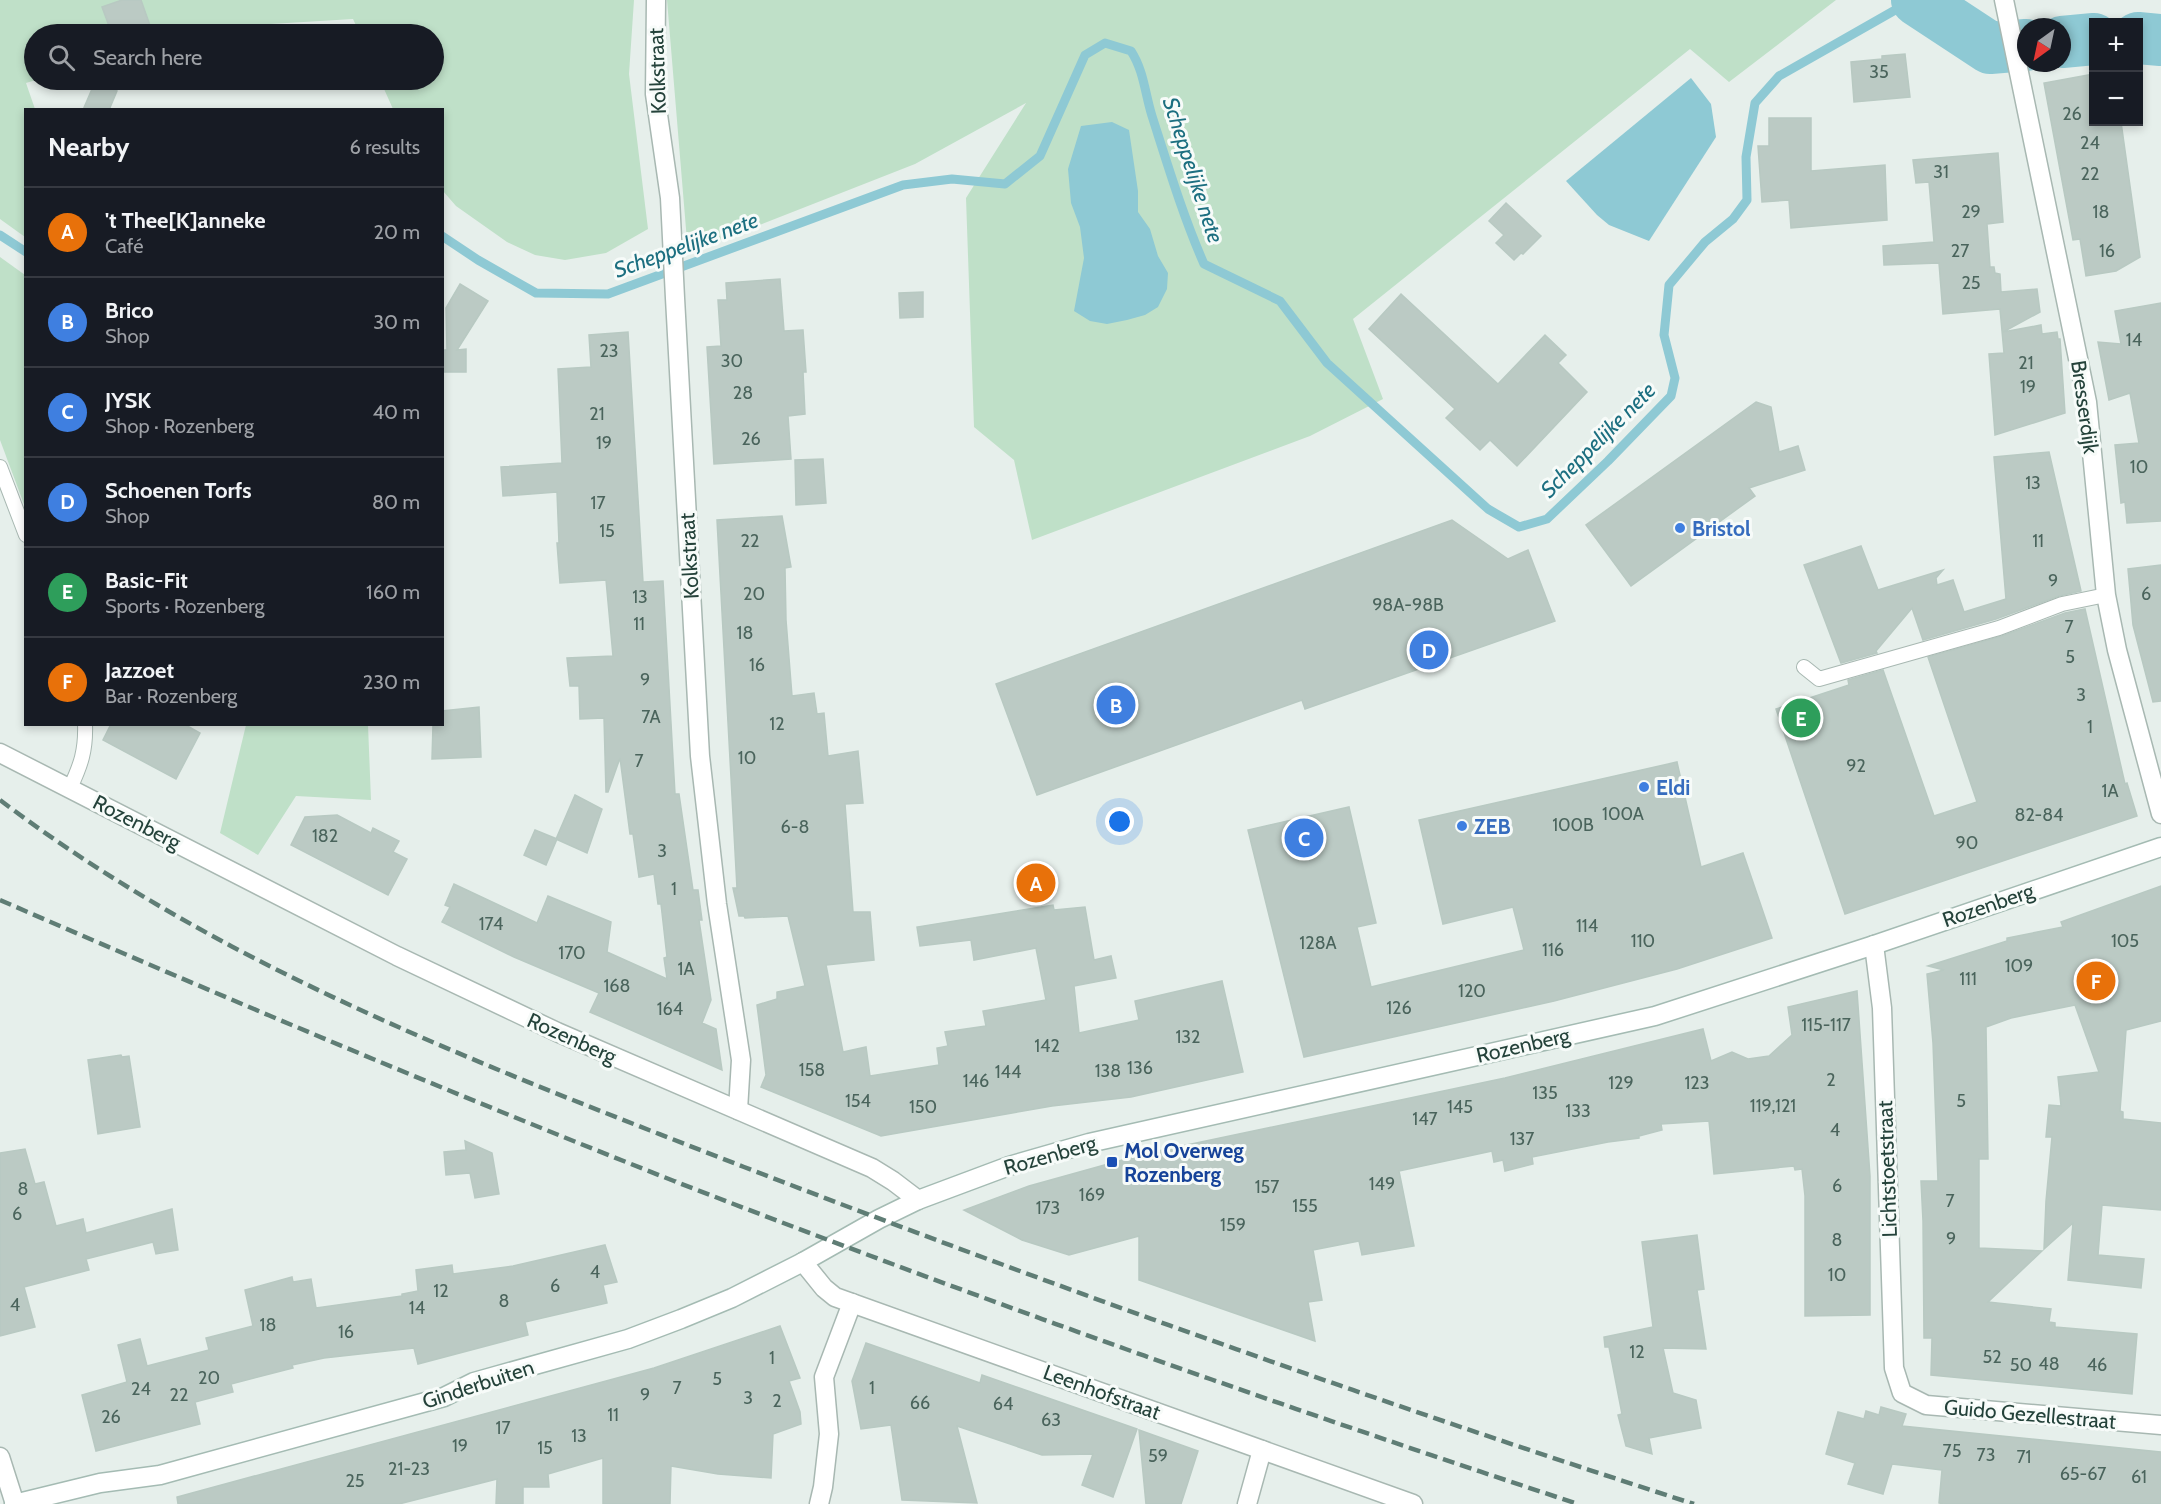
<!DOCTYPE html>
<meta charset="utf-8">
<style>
:root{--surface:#171b24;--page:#242831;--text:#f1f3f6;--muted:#9ea1a6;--line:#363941;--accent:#f4845f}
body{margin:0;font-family:Cabin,sans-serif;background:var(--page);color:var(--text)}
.controls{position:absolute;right:18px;top:18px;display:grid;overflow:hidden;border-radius:0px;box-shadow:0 3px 9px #0003}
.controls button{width:54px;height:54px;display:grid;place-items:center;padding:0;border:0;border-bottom:2px solid var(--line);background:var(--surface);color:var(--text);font:30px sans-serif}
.compass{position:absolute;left:2017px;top:18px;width:54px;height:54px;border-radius:50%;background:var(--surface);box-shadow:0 3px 9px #0003;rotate:213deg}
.you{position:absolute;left:1120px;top:822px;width:21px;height:21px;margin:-15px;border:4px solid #fff;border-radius:50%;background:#1a73e8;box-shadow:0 0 0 9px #1a73e833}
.badge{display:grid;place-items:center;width:39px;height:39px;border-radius:50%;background:var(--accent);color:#fff;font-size:20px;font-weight:700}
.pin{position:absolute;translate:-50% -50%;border:3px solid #fff;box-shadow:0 2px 6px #0006}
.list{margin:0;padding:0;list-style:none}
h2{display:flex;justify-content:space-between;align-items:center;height:78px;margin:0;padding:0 24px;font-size:26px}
h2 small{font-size:20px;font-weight:400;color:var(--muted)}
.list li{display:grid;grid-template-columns:39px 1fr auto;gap:18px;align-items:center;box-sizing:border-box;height:90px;padding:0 24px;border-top:2px solid var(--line)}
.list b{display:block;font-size:22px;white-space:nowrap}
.list p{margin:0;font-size:20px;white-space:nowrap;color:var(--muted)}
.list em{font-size:20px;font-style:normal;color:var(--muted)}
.icon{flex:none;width:33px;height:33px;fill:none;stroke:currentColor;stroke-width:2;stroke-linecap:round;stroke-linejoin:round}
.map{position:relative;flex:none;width:2161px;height:1504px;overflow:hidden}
.search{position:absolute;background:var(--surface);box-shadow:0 3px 9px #0003;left:24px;top:24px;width:420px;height:66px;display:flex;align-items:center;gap:15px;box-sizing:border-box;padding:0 21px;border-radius:33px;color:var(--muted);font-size:22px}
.panel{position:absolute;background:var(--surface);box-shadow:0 3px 9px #0003;left:24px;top:108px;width:420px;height:618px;border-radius:0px}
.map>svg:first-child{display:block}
.green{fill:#bfe0c8}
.water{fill:#8ec9d4}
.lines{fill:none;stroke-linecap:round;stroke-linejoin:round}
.stream{stroke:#8ec9d4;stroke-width:9}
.river{stroke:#8ec9d4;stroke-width:52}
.building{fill:#bbcac4;stroke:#b8c9c2;stroke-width:1.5}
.service-casing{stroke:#a8b8b2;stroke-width:16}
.minor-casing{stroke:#a8b8b2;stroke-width:21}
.tertiary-casing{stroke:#a8b8b2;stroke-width:21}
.secondary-casing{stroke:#a4bbb3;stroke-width:21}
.service{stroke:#fff;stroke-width:14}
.minor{stroke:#fff;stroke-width:18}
.tertiary{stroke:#fff;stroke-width:18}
.secondary{stroke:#fff;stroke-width:18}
.rail{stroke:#5f7d75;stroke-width:4.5;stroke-dasharray:12 6;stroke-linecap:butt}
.shop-dot{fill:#3f7fe0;stroke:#f7fbf9;stroke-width:2}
.transit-dot{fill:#1a4fb4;stroke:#f7fbf9;stroke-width:2}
.labels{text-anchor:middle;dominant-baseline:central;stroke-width:6;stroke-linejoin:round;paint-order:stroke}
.number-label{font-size:18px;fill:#4a645c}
.street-label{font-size:21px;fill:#24423a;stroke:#f7fbf9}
.shop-label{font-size:21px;font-weight:bold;fill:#366cbe;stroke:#f7fbf9;text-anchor:start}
.transit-label{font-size:21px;font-weight:bold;fill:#164399;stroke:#f7fbf9;text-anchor:start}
.water-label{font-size:22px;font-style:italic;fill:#1c6f80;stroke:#f7fbf9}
</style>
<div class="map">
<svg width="2161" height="1504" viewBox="0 0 2161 1504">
<rect width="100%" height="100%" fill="#e6efeb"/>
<g class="green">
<polygon points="0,0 634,0 629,74 648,229 606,253 565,260 535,255 507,242 456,206 443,191 442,110 393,109 380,80 434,80 434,34 360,34 353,19 202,28 175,34 34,34 36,80 26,83 35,109 26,110 25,237 0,219"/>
<polygon points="667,0 1836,0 1729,82 1690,49 1353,319 1383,399 1310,436 1032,540 1014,460 974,427 966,198 1026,103 915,164 688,253"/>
<polygon points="0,257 25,275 25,507 0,440"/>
<polygon points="246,725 368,725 371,800 296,796 258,855 220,833"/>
</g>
<g class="water">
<polygon points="1691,78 1711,104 1716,137 1649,241 1609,225 1597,215 1566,181"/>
<polygon points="1112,122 1129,130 1138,191 1138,212 1150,229 1158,256 1168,273 1167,289 1158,307 1145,315 1127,320 1107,324 1090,321 1074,311 1084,258 1080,227 1071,203 1068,169 1081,126"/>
</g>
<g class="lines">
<g class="stream">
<polyline points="0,235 26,252"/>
<path d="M442,236l36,24 58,33 72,1 295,-109 49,-6 53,5 35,-28 45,-101 20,-12 26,8c13,20 14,43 21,65 16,50 31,100 52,148l76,37 47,62 161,146 31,18 28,-8 61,-58 63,-65 4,-18 -11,-43 5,-50 36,-43 28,-23 14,-19 -1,-43 9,-54 24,-27 125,-71 5,-5"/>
</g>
<g class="river">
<polyline points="1917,0 1990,48 2026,45"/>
<polyline points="2138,38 2161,40"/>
<polyline points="2062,42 2094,39"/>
</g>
</g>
<g class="building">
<polygon points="122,0 141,0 153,34 112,34 102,7"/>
<polygon points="1905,54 1910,97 1854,102 1851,62 1882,59 1882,56"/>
<polygon points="2094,74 2094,122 2121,122 2140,257 2116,271 2086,276 2080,239 2073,240 2044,83"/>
<polygon points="95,82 117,91 109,110 83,110"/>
<polygon points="1769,118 1811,118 1811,171 1885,165 1887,220 1791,228 1789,200 1762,202 1758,146 1769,146"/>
<polygon points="1998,153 2003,222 1987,224 1990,267 1994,267 1995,273 2000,274 2001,292 2037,289 2040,312 2003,332 2041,325 2042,334 2057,332 2058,339 2060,339 2065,413 1995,435 1989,354 2004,353 2000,309 1943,314 1939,263 1884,265 1883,246 1934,242 1929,182 1916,183 1913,160"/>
<polygon points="1506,203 1541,236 1523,254 1521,253 1514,260 1496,243 1504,235 1489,221"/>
<polygon points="780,279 784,331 803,330 806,372 803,372 805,414 788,416 791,459 714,464 707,347 721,346 718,300 727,300 726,283"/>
<polygon points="460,284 488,301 457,350 466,349 466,372 443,372 442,350 447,350 446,308"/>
<polygon points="923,292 923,317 900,318 899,293"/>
<polygon points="1401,294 1498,384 1545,335 1566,355 1558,363 1587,392 1517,466 1490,440 1480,450 1446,418 1455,409 1369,329"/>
<polygon points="2161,303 2161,521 2127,523 2125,502 2121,503 2115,445 2139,443 2130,393 2109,400 2098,342 2121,344 2115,311"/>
<polygon points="628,332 643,582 663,581 675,794 679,794 693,890 698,890 702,920 699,920 711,1000 702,1023 716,1029 722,1070 590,1012 599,993 514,957 442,922 450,907 445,905 454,884 537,923 548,896 611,922 607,952 667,979 664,958 667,957 661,904 658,904 654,874 639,877 633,834 630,834 620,758 608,792 606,792 604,718 580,719 579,686 570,686 567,658 613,656 606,580 560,583 557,543 559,543 557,492 503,496 501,467 562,463 558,369 591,367 589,335"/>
<polygon points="1756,402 1771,407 1779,452 1798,446 1805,470 1749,488 1755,496 1631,586 1586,525"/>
<polygon points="2049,452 2081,591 2059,596 1996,619 1923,640 1912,608 1876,651 1877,653 1841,663 1804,565 1861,546 1878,590 1943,570 1936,578 1937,585 1953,580 1964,612 2006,599 1994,457"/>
<polygon points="823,459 826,503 796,505 795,460"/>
<polygon points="782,516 791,567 785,568 786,620 792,696 814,693 817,714 824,713 828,756 858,751 863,803 845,804 853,912 870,912 874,960 826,965 843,1052 866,1047 870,1076 939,1065 937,1048 948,1046 945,1032 986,1026 983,1011 1046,1000 1036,948 974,960 971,940 920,946 917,927 1053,905 1054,910 1085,907 1094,960 1111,956 1116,978 1074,986 1079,1033 1139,1020 1135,1001 1222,981 1243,1072 1131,1097 1052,1106 881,1136 761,1087 766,1075 757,1005 777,999 777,992 805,986 788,916 745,918 744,916 739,916 733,888 737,888 717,520"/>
<polygon points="1452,520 1508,559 1528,550 1555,621 1305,709 1302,700 1037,795 996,684"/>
<polygon points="2161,565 2161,701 2153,702 2133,625 2128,569"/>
<polygon points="2085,609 2125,784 2127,783 2137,816 1845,914 1776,709 1849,685 1848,680 1883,670 1934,816 1977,802 1928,657 2002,636 2065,613"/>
<polygon points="479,707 481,757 432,759 433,725 442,724 442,711"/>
<polygon points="111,724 184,724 200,733 176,779 103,740"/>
<polygon points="1677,762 1701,867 1743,853 1772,938 1677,969 1554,1001 1304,1057 1248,830 1349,807 1376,923 1357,927 1371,987 1524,950 1513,907 1443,924 1419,820"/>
<polygon points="575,795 602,809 587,853 556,839"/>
<polygon points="337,815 371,833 373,828 399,841 393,852 407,859 388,895 291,845 305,817"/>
<polygon points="535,830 557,839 546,865 524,855"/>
<polygon points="2161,886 2161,1021 2126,1030 2120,1111 2123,1112 2123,1119 2161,1123 2161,1210 2102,1205 2098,1255 2144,1259 2141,1288 2068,1280 2073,1223 2044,1249 2046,1201 2052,1137 2046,1137 2049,1105 2061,1106 2058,1077 2099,1072 2075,1005 2011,1018 1986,1027 1988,1159 1979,1159 1979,1248 2042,1251 1988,1302 2051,1309 2049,1322 2055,1323 2055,1327 2137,1334 2132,1394 1931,1375 1932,1338 1924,1338 1923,1221 1921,1181 1938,1181 1933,1043 1927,974 1944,970 1928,966 2007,941 2007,938 2063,927 2061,922"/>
<polygon points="1857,991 1870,1176 1870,1315 1805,1316 1805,1196 1802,1169 1795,1170 1794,1166 1714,1174 1709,1121 1661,1124 1662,1130 1639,1136 1639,1138 1608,1142 1532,1157 1533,1164 1505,1171 1503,1160 1494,1162 1492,1151 1399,1171 1414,1246 1362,1255 1359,1241 1313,1250 1322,1300 1308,1302 1315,1341 1139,1280 1139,1236 1069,1255 1022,1240 964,1210 1029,1186 1144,1154 1505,1078 1703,1029 1711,1061 1732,1052 1748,1059 1769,1056 1792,1035 1788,1007"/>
<polygon points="121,1055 122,1057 129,1056 140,1127 98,1134 88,1060"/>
<polygon points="465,1141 492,1153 499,1194 475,1198 470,1173 446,1175 444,1152 466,1150"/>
<polygon points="25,1149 35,1184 44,1182 56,1226 83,1219 86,1233 172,1209 178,1250 156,1254 153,1242 86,1259 89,1270 24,1287 35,1327 0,1336 0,1153"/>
<polygon points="1697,1235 1704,1289 1697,1290 1706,1349 1663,1348 1673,1393 1696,1400 1701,1428 1649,1438 1652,1454 1626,1446 1618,1415 1622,1414 1609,1347 1605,1347 1604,1337 1653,1327 1642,1242"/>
<polygon points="605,1245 617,1282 603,1285 607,1303 525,1322 528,1335 418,1364 414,1348 324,1358 292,1365 293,1368 231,1384 233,1392 195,1402 200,1424 96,1451 82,1395 127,1382 118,1345 140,1339 147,1366 209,1350 206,1338 253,1326 245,1290 292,1277 293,1282 311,1279 316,1308 402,1296 402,1294 418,1291 416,1270 452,1265 453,1274 513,1266"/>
<polygon points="780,1326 800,1378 789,1381 800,1412 801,1424 773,1434 771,1478 718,1474 671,1466 670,1504 603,1504 603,1458 548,1474 549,1487 523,1487 523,1504 496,1504 497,1479 399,1504 178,1504 177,1497 654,1368"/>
<polygon points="866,1343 980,1383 982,1375 1137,1429 1113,1497 1082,1485 1093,1454 1042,1455 957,1426 977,1503 902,1500 891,1425 861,1429 852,1381"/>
<polygon points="1881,1407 1906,1414 1902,1426 2161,1452 2161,1504 1944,1504 1939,1503 1942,1470 1892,1464 1883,1494 1848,1484 1855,1463 1826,1454 1838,1412 1864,1419 1866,1411 1879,1415"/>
<polygon points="1139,1430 1198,1451 1181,1504 1146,1504"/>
</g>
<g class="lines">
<defs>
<g id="service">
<polyline points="0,467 26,535"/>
<polyline points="1804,667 1819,679 1999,628 2062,604 2106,595"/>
<path d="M70,788c11,-23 16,-38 15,-64"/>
</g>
<g id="minor">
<polyline points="656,0 655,94 670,198 675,298 700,756 717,904 741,1060 738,1110"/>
<polyline points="2004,0 2087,402 2106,595 2117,650 2161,814"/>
<polyline points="1874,945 1882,1008 1894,1368 1902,1393 1926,1405 2161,1425"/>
<polyline points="803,1262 824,1288 835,1297 1413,1504"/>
<polyline points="0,1457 15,1504"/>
<polyline points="819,1504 823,1487 829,1434 824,1377 852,1303"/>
<polyline points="1247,1504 1262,1450"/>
</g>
<polyline id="tertiary" points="0,753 397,956 557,1032 872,1168 893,1181 918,1200"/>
<polyline id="secondary" points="14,1504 100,1483 160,1475 444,1397 474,1382 628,1339 681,1319 732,1298 803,1262 879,1219 918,1200 1009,1166 1089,1143 1655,1016 1874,945 2161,847"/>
</defs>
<use href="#service" class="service-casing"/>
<use href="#minor" class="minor-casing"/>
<use href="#tertiary" class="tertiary-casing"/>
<use href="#secondary" class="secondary-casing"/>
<use href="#service" class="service"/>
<use href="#minor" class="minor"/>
<use href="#tertiary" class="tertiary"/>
<use href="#secondary" class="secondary"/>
<g class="rail">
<path d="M0,800c223,169 485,266 744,367 314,121 630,234 950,337"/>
<path d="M0,900c223,97 448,192 674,281 299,116 600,223 904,323"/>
</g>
</g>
<g class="shop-dot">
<circle cx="1680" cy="528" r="6"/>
<circle cx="1644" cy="787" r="6"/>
<circle cx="1462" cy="826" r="6"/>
</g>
<rect class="transit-dot" x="1106" y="1156" width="12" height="12" rx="3"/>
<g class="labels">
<g class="number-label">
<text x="1879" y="72">35</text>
<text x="2072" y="114">26</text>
<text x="2090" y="143">24</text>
<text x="1941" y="172">31</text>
<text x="2090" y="174">22</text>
<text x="1971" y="212">29</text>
<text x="2101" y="212">18</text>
<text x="1960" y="251">27</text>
<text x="2107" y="251">16</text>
<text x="1971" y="283">25</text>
<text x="2134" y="340">14</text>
<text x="609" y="351">23</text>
<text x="732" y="361">30</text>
<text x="2026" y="363">21</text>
<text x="2028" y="387">19</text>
<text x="743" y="393">28</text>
<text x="597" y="414">21</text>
<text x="751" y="439">26</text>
<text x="604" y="443">19</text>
<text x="2139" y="467">10</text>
<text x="2033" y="483">13</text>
<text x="598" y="503">17</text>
<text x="607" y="531">15</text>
<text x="750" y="541">22</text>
<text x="2038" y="541">11</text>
<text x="2053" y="581">9</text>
<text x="754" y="594">20</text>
<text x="2146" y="594">6</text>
<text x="640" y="597">13</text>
<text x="1408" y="605">98A-98B</text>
<text x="639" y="624">11</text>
<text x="2069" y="627">7</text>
<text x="745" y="633">18</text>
<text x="2070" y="657">5</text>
<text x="757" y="665">16</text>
<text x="645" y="680">9</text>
<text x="2081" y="695">3</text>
<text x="651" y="717">7A</text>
<text x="777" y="724">12</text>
<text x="2090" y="727">1</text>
<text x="747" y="758">10</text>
<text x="639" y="761">7</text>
<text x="1856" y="766">92</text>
<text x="2110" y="791">1A</text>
<text x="1623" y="814">100A</text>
<text x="2039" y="815">82-84</text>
<text x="1573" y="825">100B</text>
<text x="795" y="827">6-8</text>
<text x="325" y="836">182</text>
<text x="1967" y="843">90</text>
<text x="662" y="851">3</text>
<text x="674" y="889">1</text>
<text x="491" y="924">174</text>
<text x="1587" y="926">114</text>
<text x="1643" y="941">110</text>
<text x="2125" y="941">105</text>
<text x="1318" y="943">128A</text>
<text x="1553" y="950">116</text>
<text x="572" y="953">170</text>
<text x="2019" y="966">109</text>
<text x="686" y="969">1A</text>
<text x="1968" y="979">111</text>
<text x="617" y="986">168</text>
<text x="1472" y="991">120</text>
<text x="1399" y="1008">126</text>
<text x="670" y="1009">164</text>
<text x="1826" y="1025">115-117</text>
<text x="1188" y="1037">132</text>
<text x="1047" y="1046">142</text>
<text x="1140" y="1068">136</text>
<text x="812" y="1070">158</text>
<text x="1108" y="1071">138</text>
<text x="1008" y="1072">144</text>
<text x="1831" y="1080">2</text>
<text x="976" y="1081">146</text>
<text x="1621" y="1083">129</text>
<text x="1697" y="1083">123</text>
<text x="1545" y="1093">135</text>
<text x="858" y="1101">154</text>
<text x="1961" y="1101">5</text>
<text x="1773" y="1106">119,121</text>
<text x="923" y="1107">150</text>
<text x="1460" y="1107">145</text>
<text x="1578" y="1111">133</text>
<text x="1425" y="1119">147</text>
<text x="1835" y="1130">4</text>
<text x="1522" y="1139">137</text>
<text x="1382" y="1184">149</text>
<text x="1837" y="1186">6</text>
<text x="1267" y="1187">157</text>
<text x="23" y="1189">8</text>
<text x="1092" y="1195">169</text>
<text x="1950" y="1201">7</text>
<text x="1305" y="1206">155</text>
<text x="1048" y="1208">173</text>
<text x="17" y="1214">6</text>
<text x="1233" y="1225">159</text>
<text x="1951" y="1239">9</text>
<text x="1837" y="1240">8</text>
<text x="595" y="1272">4</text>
<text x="1837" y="1275">10</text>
<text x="555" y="1286">6</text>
<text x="441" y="1291">12</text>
<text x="504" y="1301">8</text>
<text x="15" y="1305">4</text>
<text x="417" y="1308">14</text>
<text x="268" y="1325">18</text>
<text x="346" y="1332">16</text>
<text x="1637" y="1352">12</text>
<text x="1992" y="1357">52</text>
<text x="772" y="1358">1</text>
<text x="2049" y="1364">48</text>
<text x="2021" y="1365">50</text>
<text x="2097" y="1365">46</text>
<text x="209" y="1378">20</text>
<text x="717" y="1379">5</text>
<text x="677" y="1388">7</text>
<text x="872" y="1388">1</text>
<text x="141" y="1389">24</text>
<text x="179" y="1395">22</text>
<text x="645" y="1395">9</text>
<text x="748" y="1398">3</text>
<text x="777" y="1401">2</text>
<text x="920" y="1403">66</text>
<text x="1003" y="1404">64</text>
<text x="613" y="1415">11</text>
<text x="111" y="1417">26</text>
<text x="1051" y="1420">63</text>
<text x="503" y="1428">17</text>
<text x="579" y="1436">13</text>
<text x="460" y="1446">19</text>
<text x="545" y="1448">15</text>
<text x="1952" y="1451">75</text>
<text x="1986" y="1455">73</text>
<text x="1158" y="1456">59</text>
<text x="2024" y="1457">71</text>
<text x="409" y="1469">21-23</text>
<text x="2083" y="1474">65-67</text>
<text x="2139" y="1477">61</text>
<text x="355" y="1481">25</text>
</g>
<g class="street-label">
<text transform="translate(657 71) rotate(-92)">Kolkstraat</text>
<text transform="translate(2085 407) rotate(82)">Bresserdijk</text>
<text transform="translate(689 556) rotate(-93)">Kolkstraat</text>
<text transform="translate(137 822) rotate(27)">Rozenberg</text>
<text transform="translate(1988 905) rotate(-19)">Rozenberg</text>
<text transform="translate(572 1038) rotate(24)">Rozenberg</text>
<text transform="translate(1523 1045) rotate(-13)">Rozenberg</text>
<text transform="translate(1050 1155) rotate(-16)">Rozenberg</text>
<text transform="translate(1887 1169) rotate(-92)">Lichtstoetstraat</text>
<text transform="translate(478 1384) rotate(-18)">Ginderbuiten</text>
<text transform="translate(1102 1392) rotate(20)">Leenhofstraat</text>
<text transform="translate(2030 1414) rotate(5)">Guido Gezellestraat</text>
</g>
<g class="shop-label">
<text x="1692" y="528">Bristol</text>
<text x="1656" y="787">Eldi</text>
<text x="1474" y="826">ZEB</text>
</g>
<g class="transit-label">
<text x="1124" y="1150">Mol Overweg<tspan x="1124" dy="24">Rozenberg</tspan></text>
</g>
<g class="water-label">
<text transform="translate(1193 170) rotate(72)">Scheppelijke nete</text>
<text transform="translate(686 245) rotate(-20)">Scheppelijke nete</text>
<text transform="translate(1598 440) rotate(-45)">Scheppelijke nete</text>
</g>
</g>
</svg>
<div class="controls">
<button>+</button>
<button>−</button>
</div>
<svg class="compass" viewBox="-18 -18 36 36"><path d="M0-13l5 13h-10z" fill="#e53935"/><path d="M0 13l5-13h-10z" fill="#9ea1a6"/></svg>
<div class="you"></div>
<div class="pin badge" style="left:1036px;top:883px;background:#e8710a">A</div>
<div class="pin badge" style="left:1116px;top:705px;background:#3f7fe0">B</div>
<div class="pin badge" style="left:1304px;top:838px;background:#3f7fe0">C</div>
<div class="pin badge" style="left:1429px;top:650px;background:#3f7fe0">D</div>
<div class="pin badge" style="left:1801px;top:718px;background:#2e9e5b">E</div>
<div class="pin badge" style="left:2096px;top:981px;background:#e8710a">F</div>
<div class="search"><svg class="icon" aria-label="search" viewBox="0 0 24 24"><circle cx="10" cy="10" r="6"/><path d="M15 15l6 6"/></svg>Search here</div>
<section class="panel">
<h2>Nearby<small>6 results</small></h2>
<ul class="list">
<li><span class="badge" style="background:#e8710a">A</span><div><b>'t Thee[K]anneke</b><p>Café</p></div><em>20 m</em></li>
<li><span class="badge" style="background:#3f7fe0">B</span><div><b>Brico</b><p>Shop</p></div><em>30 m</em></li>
<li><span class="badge" style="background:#3f7fe0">C</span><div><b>JYSK</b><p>Shop · Rozenberg</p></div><em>40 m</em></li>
<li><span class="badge" style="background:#3f7fe0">D</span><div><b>Schoenen Torfs</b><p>Shop</p></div><em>80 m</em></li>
<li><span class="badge" style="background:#2e9e5b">E</span><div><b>Basic-Fit</b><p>Sports · Rozenberg</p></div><em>160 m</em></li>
<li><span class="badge" style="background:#e8710a">F</span><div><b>Jazzoet</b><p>Bar · Rozenberg</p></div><em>230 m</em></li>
</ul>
</section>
</div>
